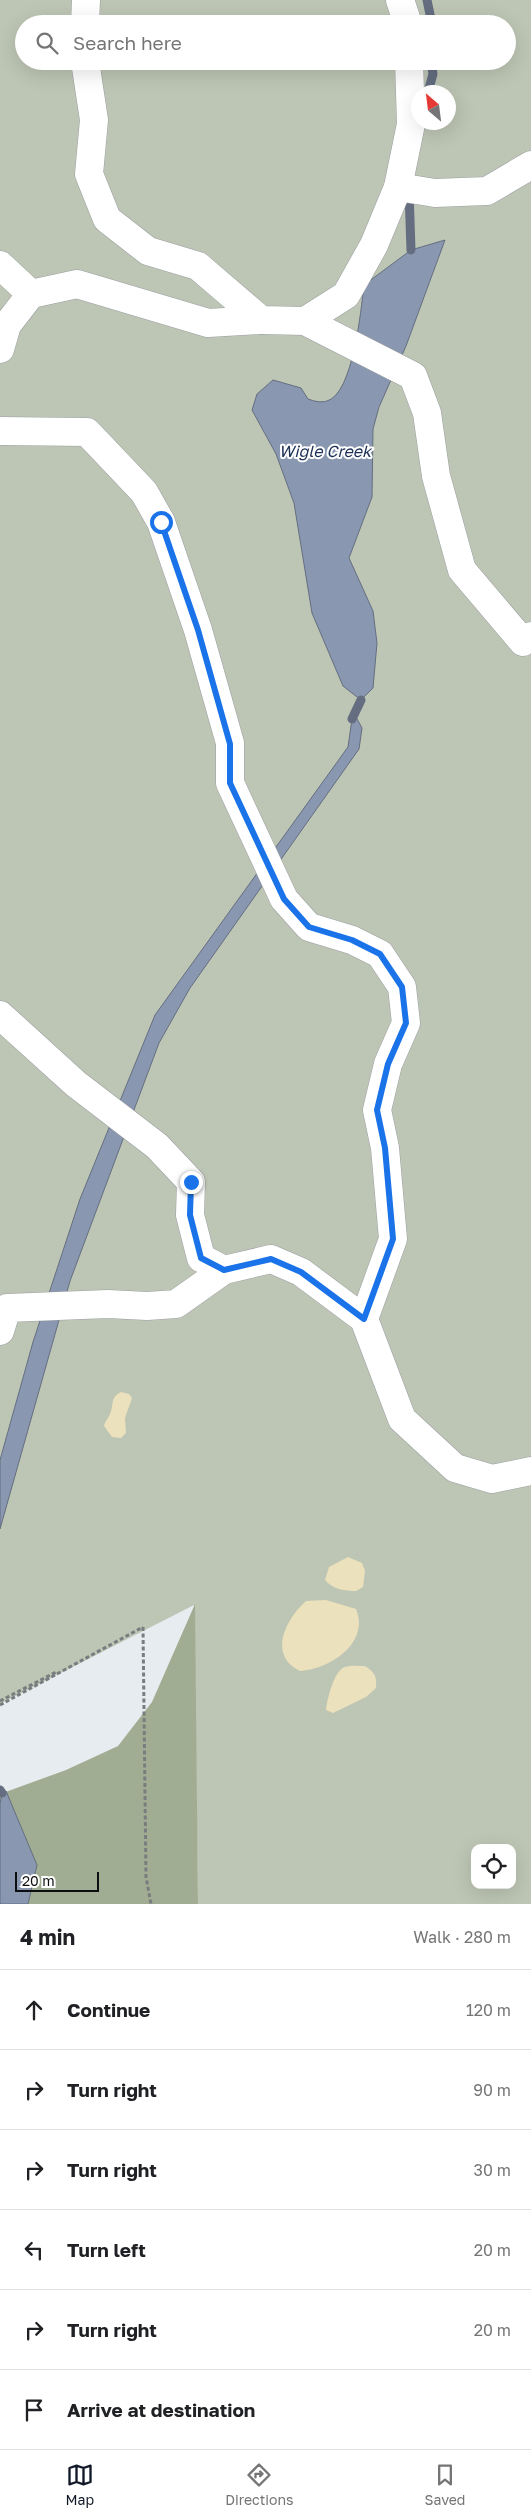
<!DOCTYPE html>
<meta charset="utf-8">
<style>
:root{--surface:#fff;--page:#f6f6f6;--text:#202124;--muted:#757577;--line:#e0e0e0;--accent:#111827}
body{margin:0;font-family:"Golos Text",sans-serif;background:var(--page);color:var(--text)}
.controls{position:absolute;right:15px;bottom:15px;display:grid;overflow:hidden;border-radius:10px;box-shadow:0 5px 20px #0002}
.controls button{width:45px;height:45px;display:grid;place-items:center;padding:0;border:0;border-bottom:1px solid var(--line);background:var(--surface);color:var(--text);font:25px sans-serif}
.compass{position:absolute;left:411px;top:85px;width:45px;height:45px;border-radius:50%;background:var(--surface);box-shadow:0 5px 20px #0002;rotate:332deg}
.scale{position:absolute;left:15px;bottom:12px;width:84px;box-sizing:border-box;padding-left:5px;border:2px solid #0c0e0f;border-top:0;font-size:14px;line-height:18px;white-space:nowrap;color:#0c0e0f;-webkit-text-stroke:4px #fff;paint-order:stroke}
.stop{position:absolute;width:15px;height:15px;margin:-11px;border:4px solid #1a73e8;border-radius:50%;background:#fff}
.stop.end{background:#1a73e8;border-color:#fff;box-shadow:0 1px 5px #0008}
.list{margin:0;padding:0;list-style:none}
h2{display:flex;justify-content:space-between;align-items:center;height:65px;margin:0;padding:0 20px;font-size:21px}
h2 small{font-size:16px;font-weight:400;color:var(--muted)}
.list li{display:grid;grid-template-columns:32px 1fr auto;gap:15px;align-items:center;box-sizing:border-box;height:80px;padding:0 20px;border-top:1px solid var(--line)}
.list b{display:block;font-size:19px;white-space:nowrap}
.list em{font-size:16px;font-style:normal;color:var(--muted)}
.icon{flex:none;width:28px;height:28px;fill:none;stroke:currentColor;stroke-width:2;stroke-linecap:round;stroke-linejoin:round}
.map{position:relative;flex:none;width:531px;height:1904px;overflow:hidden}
.search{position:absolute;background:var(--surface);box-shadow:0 5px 20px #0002;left:15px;right:15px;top:15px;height:55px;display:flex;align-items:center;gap:12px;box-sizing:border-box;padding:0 18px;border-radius:28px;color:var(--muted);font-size:19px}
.sheet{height:545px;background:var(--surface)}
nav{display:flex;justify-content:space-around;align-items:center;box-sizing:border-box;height:70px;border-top:1px solid var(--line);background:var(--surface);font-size:14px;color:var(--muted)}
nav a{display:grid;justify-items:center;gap:2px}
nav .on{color:var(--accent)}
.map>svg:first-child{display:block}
.green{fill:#bdc5b4;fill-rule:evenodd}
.forest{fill:#a0ad92}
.sand{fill:#ebe1bc}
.water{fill:#8997b0;stroke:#646e80}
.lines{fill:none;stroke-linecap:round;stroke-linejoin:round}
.stream{stroke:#646e80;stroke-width:9}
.minor-casing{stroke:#9b9fa3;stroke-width:29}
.path{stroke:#797d7f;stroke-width:3;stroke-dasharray:4 2.5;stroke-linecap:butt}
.minor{stroke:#fff;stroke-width:28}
.route{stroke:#1a73e8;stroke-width:6}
.labels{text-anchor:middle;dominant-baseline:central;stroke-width:4;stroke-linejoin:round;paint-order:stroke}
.water-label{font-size:16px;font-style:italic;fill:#1c3155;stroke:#fff}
</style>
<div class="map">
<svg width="531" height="1904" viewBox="0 0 531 1904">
<rect width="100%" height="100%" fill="#e7ecf0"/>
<path class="green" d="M0,0h531v1904h-333l-4,-299 -194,99zM24,24h483v37h-483zM418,92h30v30h-30zM475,1848h37v37h-37z"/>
<polygon class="forest" points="195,1604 198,1904 0,1904 0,1794 66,1770 118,1746 152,1702"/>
<g class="sand">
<path d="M121,1392l8,2 3,4 -7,20 1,15 -5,5 -9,-1 -8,-11c1,-5 4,-7 6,-12 4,-9 0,-17 11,-22z"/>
<path d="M348,1557l14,6 3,8 -2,16 -7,4c-11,0 -24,-2 -31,-11l4,-13z"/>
<path d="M326,1600l30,9c14,34 -26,60 -56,62 -33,-16 -14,-52 6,-70z"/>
<path d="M365,1666c10,6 12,11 11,22l-10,9 -33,16 -7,-3c1,-10 8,-40 19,-43 6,-2 14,-1 20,-1z"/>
</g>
<g class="water">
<path d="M445,240l-39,106 -27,61 -6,22 -1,68 -23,61 24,53 4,32 -4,45 -12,12 -18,-14 -31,-73 -18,-110 -18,-49 -24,-44 5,-16 16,-14 28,8 7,11c6,2 12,4 19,2 26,-7 34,-91 37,-116l47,-35z"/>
<polygon points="356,717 362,728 359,749 190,988 159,1043 70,1281 0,1529 0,1460 33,1342 80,1199 155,1015 348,747 352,719"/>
<polygon points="6,1791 37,1865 28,1904 0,1904 0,1804 2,1793"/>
</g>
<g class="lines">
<g class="stream">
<polyline points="427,0 432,24"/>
<polyline points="428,92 433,74 431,61"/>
<polyline points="409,191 411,250"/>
<polyline points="352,719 361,700"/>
<polyline points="0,1790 2,1793"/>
</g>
<defs>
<g id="minor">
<polyline points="400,0 408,24"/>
<polyline points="85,24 86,0"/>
<polyline points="85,61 94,120 89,174 107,219 148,251 198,266 261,320 305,321 413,376 427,413 436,476 462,570 523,642 531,636"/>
<polyline points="398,187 435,193 487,191 531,165"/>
<polyline points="0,265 31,294"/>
<polyline points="305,321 346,295 374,245 398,187 411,124 409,61"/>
<polyline points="0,349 7,325 31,294 77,284 208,323 261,320"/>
<polyline points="0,431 87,432 144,492 161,522 198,630 230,743 230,783 284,899 309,927 352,940 380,954 402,987 406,1023 388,1064 377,1110 385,1148 393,1239 364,1319"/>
<polyline points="0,1015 76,1084 157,1146 191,1182 190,1215 201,1258 224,1270"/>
<polyline points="0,1331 7,1308 108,1304 147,1306 176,1304 224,1270 271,1259 301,1272 364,1319 402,1419 455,1468 492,1479 531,1471"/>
</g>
</defs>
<use href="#minor" class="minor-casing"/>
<g class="path">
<polyline points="143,1627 146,1877 151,1904"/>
<polyline points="0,1701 56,1672"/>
<polyline points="0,1705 143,1627"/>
</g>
<use href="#minor" class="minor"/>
</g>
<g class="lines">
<polyline class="route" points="161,522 198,630 230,744 230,783 284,899 309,927 352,940 380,954 402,987 406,1023 388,1064 377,1110 385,1148 393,1239 364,1319 301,1272 271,1259 224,1270 201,1258 190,1215 191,1182"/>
</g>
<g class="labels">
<g class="water-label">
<text x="325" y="451">Wigle Creek</text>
</g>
</g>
</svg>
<div class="controls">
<button><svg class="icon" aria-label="locate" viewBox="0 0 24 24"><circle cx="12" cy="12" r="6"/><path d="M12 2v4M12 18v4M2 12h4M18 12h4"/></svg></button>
</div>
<svg class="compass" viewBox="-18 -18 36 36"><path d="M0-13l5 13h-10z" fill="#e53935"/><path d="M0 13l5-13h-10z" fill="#757577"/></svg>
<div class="scale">20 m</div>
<div class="stop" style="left:161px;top:522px"></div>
<div class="stop end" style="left:191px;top:1182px"></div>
<div class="search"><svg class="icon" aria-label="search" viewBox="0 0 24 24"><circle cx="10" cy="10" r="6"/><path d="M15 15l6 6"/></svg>Search here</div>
</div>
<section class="sheet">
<h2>4 min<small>Walk · 280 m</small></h2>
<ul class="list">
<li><svg class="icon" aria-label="ahead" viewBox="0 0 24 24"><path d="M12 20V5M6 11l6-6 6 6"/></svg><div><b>Continue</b></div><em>120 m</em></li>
<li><svg class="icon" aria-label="right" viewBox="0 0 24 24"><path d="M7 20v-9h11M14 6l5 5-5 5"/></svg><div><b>Turn right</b></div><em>90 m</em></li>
<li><svg class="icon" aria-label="right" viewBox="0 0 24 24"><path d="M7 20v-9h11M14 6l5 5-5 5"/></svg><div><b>Turn right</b></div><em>30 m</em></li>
<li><svg class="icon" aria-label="left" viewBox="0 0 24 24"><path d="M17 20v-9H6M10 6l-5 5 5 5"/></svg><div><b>Turn left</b></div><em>20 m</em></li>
<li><svg class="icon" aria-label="right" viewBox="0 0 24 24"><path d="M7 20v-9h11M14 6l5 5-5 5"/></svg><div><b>Turn right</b></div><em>20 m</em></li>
<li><svg class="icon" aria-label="arrive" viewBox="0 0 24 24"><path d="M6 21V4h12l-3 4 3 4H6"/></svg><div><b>Arrive at destination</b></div></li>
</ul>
</section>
<nav>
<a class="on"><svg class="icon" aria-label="map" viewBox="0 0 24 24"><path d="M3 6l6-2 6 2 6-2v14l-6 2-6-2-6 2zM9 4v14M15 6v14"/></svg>Map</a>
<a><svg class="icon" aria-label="directions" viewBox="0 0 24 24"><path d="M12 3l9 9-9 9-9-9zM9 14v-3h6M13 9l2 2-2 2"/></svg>Directions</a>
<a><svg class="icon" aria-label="saved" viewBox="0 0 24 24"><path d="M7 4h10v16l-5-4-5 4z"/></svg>Saved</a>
</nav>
